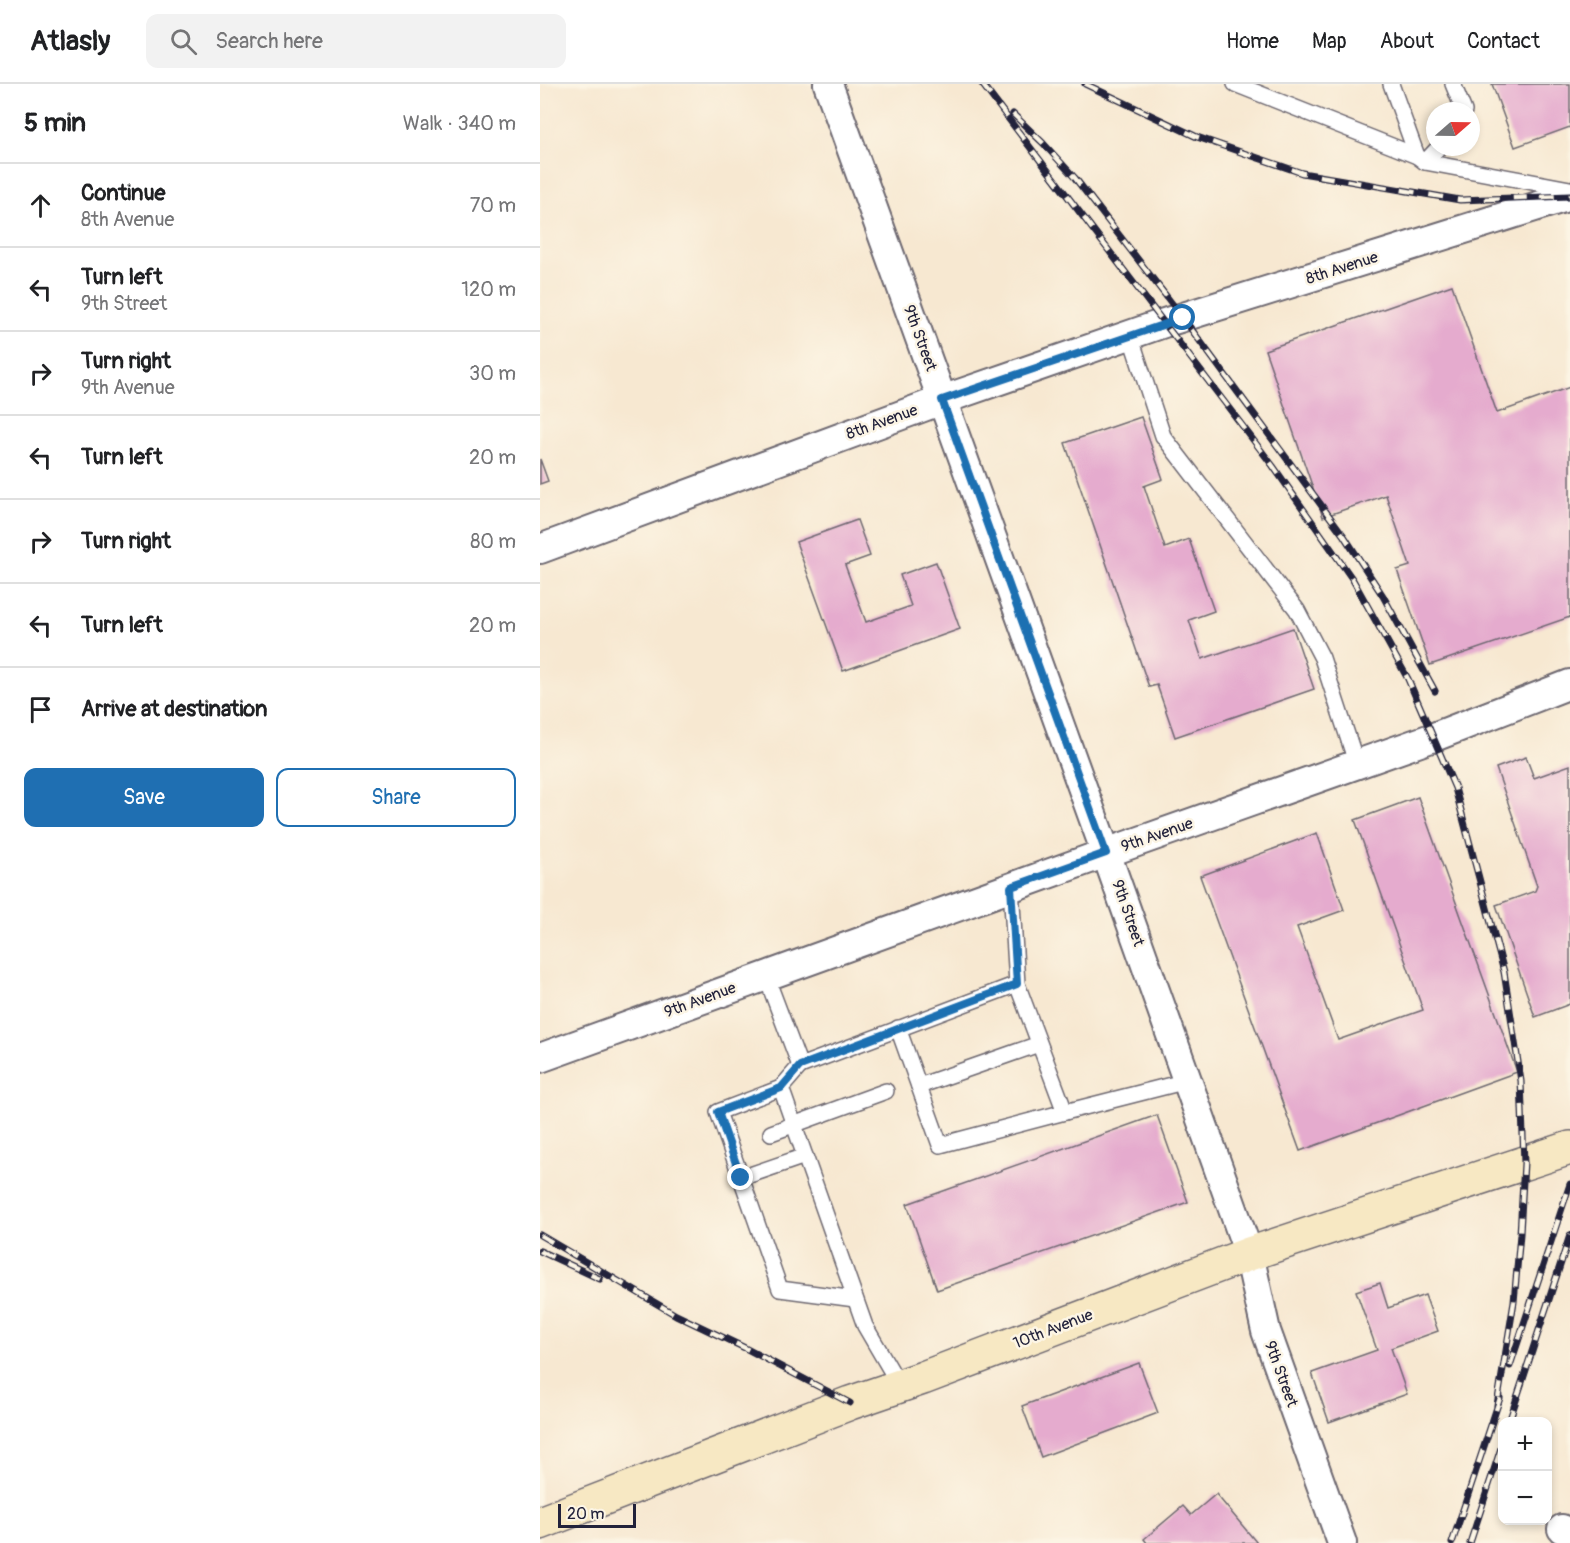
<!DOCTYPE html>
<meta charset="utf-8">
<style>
:root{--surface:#fff;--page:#f2f2f2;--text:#202124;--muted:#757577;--line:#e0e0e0;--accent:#1f6fb2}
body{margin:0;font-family:Pangolin,sans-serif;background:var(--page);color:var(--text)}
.controls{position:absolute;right:18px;bottom:18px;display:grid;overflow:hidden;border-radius:12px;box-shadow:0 3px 9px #0003}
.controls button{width:54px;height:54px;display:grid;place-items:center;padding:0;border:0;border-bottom:2px solid var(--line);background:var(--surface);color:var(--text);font:30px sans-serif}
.compass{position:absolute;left:886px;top:18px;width:54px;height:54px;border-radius:50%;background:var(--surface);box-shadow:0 3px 9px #0003;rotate:70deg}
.scale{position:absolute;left:18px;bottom:15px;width:78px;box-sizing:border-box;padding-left:6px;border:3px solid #22223b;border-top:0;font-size:16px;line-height:21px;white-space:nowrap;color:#22223b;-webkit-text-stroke:4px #fcf5e5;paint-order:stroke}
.stop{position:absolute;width:18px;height:18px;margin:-14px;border:4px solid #1f6fb2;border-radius:50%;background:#fff}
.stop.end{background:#1f6fb2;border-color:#fff;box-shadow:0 2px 6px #0008}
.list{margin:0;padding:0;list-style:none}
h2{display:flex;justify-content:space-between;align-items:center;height:78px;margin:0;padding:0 24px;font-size:26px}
h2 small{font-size:20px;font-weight:400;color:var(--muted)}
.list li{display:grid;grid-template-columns:39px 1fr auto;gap:18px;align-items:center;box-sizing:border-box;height:84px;padding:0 24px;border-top:2px solid var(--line)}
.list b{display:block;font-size:22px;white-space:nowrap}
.list p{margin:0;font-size:20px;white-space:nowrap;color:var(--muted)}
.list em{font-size:20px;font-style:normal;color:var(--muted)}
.actions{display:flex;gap:12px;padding:18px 24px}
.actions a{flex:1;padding:14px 0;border:2px solid var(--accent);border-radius:12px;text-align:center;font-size:21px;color:var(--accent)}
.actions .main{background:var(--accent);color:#fff}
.icon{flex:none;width:33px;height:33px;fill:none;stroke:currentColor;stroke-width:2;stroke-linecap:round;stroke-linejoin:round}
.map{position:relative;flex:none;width:1030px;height:1459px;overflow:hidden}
header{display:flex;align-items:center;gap:36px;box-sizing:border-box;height:84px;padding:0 30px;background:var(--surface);border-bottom:2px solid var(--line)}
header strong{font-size:28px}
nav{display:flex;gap:33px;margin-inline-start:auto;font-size:21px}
.search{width:420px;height:54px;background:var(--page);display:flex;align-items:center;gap:15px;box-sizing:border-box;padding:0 21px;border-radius:12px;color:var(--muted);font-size:22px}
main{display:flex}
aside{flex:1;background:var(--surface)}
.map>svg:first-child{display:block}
.building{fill:#e5abce}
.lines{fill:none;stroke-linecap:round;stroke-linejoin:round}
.lane-casing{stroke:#6d6770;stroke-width:18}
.street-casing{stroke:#6d6770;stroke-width:32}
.secondary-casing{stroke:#6d6770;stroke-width:36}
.lane{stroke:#fff;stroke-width:15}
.street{stroke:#fff;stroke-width:28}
.secondary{stroke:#f7e8c3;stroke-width:33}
.rail-casing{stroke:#22223b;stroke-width:7}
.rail{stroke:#fcf5e5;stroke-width:4.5;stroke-dasharray:14;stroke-linecap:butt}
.route{stroke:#1f6fb2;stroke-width:8}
.labels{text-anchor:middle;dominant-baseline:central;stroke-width:5;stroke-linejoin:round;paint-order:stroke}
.street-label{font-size:16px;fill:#22223b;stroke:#fcf5e5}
</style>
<header>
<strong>Atlasly</strong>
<div class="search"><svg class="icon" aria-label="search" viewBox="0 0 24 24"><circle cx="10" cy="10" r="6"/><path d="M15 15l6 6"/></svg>Search here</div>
<nav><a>Home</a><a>Map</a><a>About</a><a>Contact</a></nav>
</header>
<main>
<aside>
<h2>5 min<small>Walk · 340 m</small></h2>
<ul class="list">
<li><svg class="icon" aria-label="ahead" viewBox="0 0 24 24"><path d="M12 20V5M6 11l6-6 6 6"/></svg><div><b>Continue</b><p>8th Avenue</p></div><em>70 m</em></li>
<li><svg class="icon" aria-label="left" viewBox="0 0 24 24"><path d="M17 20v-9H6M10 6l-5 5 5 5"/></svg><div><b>Turn left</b><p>9th Street</p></div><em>120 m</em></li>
<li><svg class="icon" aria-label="right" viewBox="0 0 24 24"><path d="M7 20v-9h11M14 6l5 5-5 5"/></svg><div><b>Turn right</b><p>9th Avenue</p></div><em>30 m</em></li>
<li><svg class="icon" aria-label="left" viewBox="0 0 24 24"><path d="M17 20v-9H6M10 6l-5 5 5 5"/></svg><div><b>Turn left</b></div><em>20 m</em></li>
<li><svg class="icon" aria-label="right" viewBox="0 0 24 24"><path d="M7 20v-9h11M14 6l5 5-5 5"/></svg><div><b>Turn right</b></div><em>80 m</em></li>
<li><svg class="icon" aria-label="left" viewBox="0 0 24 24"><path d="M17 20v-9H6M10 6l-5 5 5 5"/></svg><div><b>Turn left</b></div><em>20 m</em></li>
<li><svg class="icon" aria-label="arrive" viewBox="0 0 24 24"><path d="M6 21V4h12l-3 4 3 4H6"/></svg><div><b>Arrive at destination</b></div></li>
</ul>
<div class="actions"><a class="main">Save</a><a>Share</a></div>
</aside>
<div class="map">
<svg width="1030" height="1459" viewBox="0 0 1030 1459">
<rect width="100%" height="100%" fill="#fcf5e5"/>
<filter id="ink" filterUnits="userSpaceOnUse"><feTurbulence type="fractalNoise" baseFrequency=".0167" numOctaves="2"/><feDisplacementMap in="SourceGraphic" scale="12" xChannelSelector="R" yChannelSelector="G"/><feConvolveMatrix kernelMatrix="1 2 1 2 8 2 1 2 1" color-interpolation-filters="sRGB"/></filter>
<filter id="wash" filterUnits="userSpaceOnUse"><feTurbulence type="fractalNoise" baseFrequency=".008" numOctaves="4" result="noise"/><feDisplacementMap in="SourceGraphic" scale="24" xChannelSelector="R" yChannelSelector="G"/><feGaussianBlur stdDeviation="1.35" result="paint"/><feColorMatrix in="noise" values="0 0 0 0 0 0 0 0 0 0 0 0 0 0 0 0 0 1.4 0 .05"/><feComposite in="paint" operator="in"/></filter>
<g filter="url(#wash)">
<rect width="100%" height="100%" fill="#f7e8d1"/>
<g id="blocks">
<g class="building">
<polygon points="952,0 1030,0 1030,43 975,63"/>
<polygon points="912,201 957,329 1030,303 1030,533 890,581 857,486 870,482 846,411 783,433 725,266"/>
<polygon points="601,333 623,395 604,402 625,464 649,455 674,527 649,536 662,575 753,544 774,605 635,653 617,601 609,603 525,359"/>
<polygon points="0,375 8,397 0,400"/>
<polygon points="317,436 330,472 305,481 326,538 371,522 360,491 396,478 420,545 303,587 256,458"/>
<polygon points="986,673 994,694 1030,681 1030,920 995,933 956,821 995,807 997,802 956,684"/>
<polygon points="878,713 977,988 760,1067 660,792 777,749 804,826 757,843 798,956 883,926 815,736"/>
<polygon points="617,1031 648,1118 397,1206 367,1120"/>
<polygon points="840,1199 848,1224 885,1211 898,1247 851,1264 867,1310 789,1338 772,1289 837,1266 816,1207"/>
<polygon points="599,1279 618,1329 501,1373 482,1322"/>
<polygon points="676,1410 717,1459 607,1459 604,1455 643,1422 651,1431"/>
</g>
</g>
</g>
<g filter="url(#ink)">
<use href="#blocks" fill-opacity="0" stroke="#6d6770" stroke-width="1.5"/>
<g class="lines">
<defs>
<g id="lane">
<polyline points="695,0 877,72 885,78 1030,105"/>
<polyline points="851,0 877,72"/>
<polyline points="913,0 924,27"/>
<polyline points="885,78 899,63"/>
<polyline points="590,251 623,352 757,526 782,574 817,681"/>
<polyline points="471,803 477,900 525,1028 647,997"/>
<polyline points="226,892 260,982 241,1004 325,1242 360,1302"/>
<polyline points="358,944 400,1061 525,1028"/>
<polyline points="260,982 477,900"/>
<polyline points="379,1002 499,960"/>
<polyline points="241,1004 178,1028 240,1205 315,1215"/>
<polyline points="231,1049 346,1007"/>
<polyline points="201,1094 265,1072"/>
</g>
<g id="street">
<polyline points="288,0 566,769 709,1170 726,1247 802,1459"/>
<polyline points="0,465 402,316 624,239 1030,112"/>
<polyline points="0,974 566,769 894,653 1030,600"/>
<polyline points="1022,1445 1030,1448"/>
</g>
<polyline id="secondary" points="0,1439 310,1319 383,1294 709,1170 1030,1064"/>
</defs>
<use href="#lane" class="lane-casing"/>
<use href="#street" class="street-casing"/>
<use href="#secondary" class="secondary-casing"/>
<use href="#lane" class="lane"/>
<use href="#street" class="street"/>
<use href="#secondary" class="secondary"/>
<defs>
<g id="rail">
<polyline points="442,0 733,382 813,496 868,595 915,704 964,888 981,997 984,1079 980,1150 974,1218 957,1321"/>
<polyline points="545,0 657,53 762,89 920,116 1030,112"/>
<polyline points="473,30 503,59 535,94 643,234 804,452 843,512 895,607"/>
<polyline points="0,1151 136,1231 205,1264 310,1319"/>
<polyline points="0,1167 60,1195"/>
<polyline points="970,1282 1030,1100"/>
<polyline points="969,1338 1030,1151"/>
<polyline points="912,1459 960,1314"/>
<polyline points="930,1459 963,1358"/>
</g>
</defs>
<use href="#rail" class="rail-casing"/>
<use href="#rail" class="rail"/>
</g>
</g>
<g class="lines" filter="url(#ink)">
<polyline class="route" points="201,1094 178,1028 241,1004 260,982 477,900 471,803 566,769 402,316 643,234"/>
</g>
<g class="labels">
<g class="street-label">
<text transform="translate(802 184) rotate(-18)">8th Avenue</text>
<text transform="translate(380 254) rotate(70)">9th Street</text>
<text transform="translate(342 338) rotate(-20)">8th Avenue</text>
<text transform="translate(617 751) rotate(-19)">9th Avenue</text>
<text transform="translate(588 829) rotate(71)">9th Street</text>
<text transform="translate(160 916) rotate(-20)">9th Avenue</text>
<text transform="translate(513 1245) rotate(-21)">10th Avenue</text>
<text transform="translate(741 1290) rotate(70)">9th Street</text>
</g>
</g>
</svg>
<div class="controls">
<button>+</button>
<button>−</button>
</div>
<svg class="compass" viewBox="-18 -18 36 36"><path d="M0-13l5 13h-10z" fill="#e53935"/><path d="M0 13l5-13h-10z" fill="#757577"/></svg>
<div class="scale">20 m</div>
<div class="stop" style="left:643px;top:234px"></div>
<div class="stop end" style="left:201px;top:1094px"></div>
</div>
</main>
